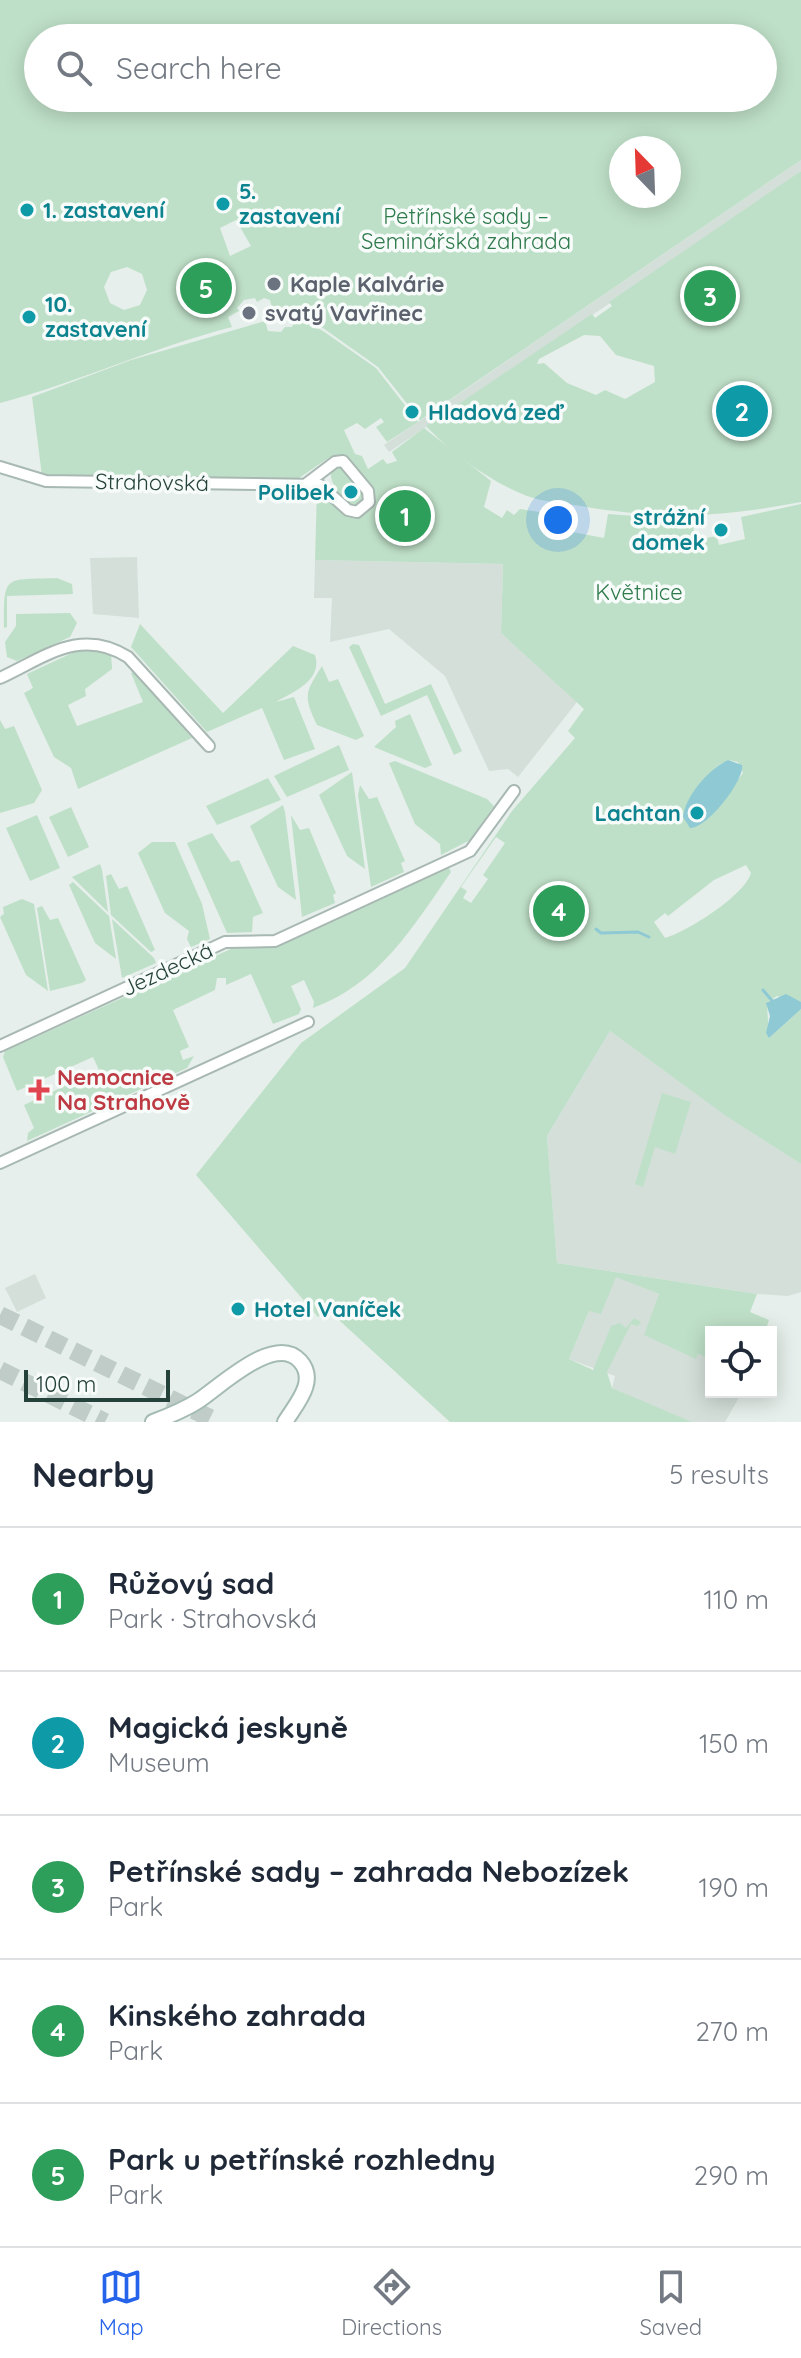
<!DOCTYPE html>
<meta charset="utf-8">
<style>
:root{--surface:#fff;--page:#f2f2f3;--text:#1f2937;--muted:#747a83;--line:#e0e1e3;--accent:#2563eb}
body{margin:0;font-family:Quicksand,sans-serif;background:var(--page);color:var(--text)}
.controls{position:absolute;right:24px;bottom:24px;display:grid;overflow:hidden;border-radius:0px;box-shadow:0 4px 20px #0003}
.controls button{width:72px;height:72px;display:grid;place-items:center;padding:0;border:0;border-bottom:2px solid var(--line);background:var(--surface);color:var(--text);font:40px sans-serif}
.compass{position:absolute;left:609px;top:136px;width:72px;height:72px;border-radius:50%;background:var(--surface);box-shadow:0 4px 20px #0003;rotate:337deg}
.scale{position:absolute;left:24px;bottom:20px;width:146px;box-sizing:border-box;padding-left:8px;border:4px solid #24423a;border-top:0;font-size:22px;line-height:28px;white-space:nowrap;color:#24423a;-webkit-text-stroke:6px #f7fbf9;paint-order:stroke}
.you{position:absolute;left:558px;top:520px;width:28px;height:28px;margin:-20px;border:6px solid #fff;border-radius:50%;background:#1a73e8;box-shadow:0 0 0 12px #1a73e833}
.badge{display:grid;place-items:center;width:52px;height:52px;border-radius:50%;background:var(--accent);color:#fff;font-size:26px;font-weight:700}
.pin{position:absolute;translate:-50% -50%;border:4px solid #fff;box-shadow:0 2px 8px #0006}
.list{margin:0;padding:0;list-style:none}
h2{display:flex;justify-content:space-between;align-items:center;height:104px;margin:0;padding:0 32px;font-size:34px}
h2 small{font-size:26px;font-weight:400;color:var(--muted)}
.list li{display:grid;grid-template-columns:52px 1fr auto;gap:24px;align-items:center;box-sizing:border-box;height:144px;padding:0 32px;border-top:2px solid var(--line)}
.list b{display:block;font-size:30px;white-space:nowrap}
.list p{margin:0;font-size:26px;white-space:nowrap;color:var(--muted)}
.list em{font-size:26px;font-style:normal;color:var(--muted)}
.icon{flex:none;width:44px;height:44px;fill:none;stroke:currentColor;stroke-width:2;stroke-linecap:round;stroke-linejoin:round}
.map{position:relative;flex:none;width:801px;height:1422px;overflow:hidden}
.search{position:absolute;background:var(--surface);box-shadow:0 4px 20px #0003;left:24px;right:24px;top:24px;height:88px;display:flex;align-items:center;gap:20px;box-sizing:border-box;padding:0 28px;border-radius:44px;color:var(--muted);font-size:30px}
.sheet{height:824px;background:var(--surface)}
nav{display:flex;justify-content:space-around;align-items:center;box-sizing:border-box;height:112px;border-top:2px solid var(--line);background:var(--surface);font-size:22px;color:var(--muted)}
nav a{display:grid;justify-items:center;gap:4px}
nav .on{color:var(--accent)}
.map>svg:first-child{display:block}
.built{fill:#d4dfda}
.green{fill:#bfe0c8;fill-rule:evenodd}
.water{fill:#8ec9d4}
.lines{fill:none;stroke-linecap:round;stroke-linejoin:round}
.stream{stroke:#8ec9d4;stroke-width:3}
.highway-tunnel{stroke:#bfccc8;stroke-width:18;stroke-dasharray:18 9;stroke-linecap:butt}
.street-casing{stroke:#a8b8b2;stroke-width:14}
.secondary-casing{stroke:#a4bbb3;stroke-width:18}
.street{stroke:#fff;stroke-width:10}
.secondary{stroke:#fff;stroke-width:14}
.culture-dot{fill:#0f9aa8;stroke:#f7fbf9;stroke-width:3}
.worship-dot{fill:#6b7280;stroke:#f7fbf9;stroke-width:3}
.health-dot{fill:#e0444e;stroke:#f7fbf9;stroke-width:3}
.labels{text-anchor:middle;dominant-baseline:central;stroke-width:7;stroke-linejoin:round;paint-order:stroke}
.culture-label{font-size:22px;font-weight:bold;fill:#0d838f;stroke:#f7fbf9;text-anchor:start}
.park-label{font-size:22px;fill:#2d7a4b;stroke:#f7fbf9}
.worship-label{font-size:22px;font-weight:bold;fill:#5b616d;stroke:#f7fbf9;text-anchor:start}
.street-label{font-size:22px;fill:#24423a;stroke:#f7fbf9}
.health-label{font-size:22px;font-weight:bold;fill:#be3a42;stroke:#f7fbf9;text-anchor:start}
</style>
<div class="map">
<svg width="801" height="1422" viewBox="0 0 801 1422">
<rect width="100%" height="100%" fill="#e6efeb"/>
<g class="built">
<polygon points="801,160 801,171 714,233 389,452 384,445"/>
<polygon points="137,557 139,618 93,614 90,558"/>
<polygon points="315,560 503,564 501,633 577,702 518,777 508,769 489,771 445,676 389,629 330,642 332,598 314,598"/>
<polygon points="610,1031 727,1116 801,1164 801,1292 788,1296 757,1294 557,1263 547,1136"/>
<polygon points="35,1274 46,1298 17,1312 5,1288"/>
<polygon points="616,1276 659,1294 656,1339 696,1358 698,1354 711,1360 711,1392 742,1392 725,1422 692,1422 656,1408 612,1388 615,1376 569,1359 589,1311"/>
</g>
<g class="green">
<path d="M0,0h801v160l-381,260 -42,-53 -55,-39 -30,-14 -1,-8 -19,6 -3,-12 -6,-2 -7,4 -2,-4 -11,2 -7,8 2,3 -11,6 4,10c-81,21 -153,55 -232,76zM38,38h725v60h-725zM621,148h48v48h-48zM236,220l15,26 -21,10 -10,-28zM127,267l15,7 5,16 -7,15 -16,5 -14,-7 -6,-16 7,-15z"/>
<path d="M801,171v331c-77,15 -142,18 -220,4 -17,-3 -37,-4 -54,-10 -36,-14 -75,-42 -101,-70l166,-112 3,4 17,-12 -3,-4zM584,335l16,1 16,19 38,11 1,16 -30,17 -20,-9 -9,5 -29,-12 -23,-20 -7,1 2,-5z"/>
<path d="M295,317l28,14 53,37 42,54 -31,20 -11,-15 8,-5 -3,-4 -16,11 -8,-6 -13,7 11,24 7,2 6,13 15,-10 4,5 10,-3 -5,-9 32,-24 67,53 -7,26 18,11 5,-8 7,5 6,-6 26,4 6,9 7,-5 15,2 -7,12 37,7 4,-24 81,6 4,2 2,18 22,-4 2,9 26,-6 -4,-22 60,-13v498l-24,-6 -10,7 2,35 32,-29v155l-75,-48 -116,-85 -63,105 10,127 200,31 -7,18 19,8 -4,12h-54v28l-13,-6 -2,5 -52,-24 15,-41 -43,-17 -15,37 -12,-3 -20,48 24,11 18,-44 9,-3 6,5 8,-10 7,4 -3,4 -7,-2 -24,48 5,16 80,34h-242l-122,-112 -10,7 -122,-142 105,-132 104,-75 107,-157 63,-73 -7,-7 16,-22 -83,-76 2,-69 -188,-4 2,-70 43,25 13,-14 -1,-11 -27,-34 -15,1 -34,23 -254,-4 -10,-79 99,-37 124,-36 10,-3 3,10 13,1 4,-5h7zM728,760l10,2 5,11 -17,22 -39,8 29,-36zM496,837l9,6 -22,32 5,4 -17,24 -8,-5 4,-7 -6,-4zM746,865l5,8c-6,22 -64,59 -86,65l-11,-16 11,-9 3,3 46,-36z"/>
<path d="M340,466l23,27 1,9 -6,5c-14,-3 -30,-24 -27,-38z"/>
<path d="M57,578l15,6 1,10 -66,2v31l-3,1c0,-55 0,-48 53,-50z"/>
<polygon points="70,613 77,623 70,637 17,661 7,657 5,642 16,626 16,614"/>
<path d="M140,624l83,89 70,-67 22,9c8,26 -22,37 -39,47l18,-5 21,52 -31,11 -22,-52 -55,24 -76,-85z"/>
<polygon points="353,644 359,645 385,704 431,684 462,751 454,755 427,695 381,716 349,647"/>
<polygon points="85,647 111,653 112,669 85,689 86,696 68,705 77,726 143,702 131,673 134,672 192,738 78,789 71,768 54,757 24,693 33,688 27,674"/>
<path d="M322,666l7,16 9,-3 26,57 -8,4 -39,-15c-14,-30 -12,-32 5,-59z"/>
<polygon points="410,714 432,765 425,768 374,747 396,727 395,721"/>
<polygon points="0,720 5,729 14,726 42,790 34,803 0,813"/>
<polygon points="339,745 349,770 287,797 274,776"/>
<polygon points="395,761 487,799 494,806 470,840 441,855 440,844 415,824 389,763"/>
<polygon points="352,772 365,869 347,856 319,795"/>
<polygon points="268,778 281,800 217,825 206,806"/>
<polygon points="360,785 369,799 377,797 405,861 401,863 404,872 371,887 358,795"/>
<polygon points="283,805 285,812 296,900 278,887 250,826"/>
<polygon points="71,807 89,847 68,857 49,817"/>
<polygon points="37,815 60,868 30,881 6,828"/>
<polygon points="291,815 300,830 309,828 336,893 333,895 335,903 302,917"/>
<polygon points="212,833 231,862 239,860 263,913 253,917 252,932 227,933 187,843"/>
<polygon points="152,842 175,842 202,904 210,939 191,947 187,939 189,931 165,913 138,853"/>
<polygon points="100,864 102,870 108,912 72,877"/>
<path d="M449,868l2,4c-38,55 -72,112 -138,136l1,-6 -10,-22 -13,6 10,23 -2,5 -26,10 -22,-50 -25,11v-7h-9l-2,12 -42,20 16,37 -9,4 3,9 11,-4 -7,12 -160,73 1,-8 6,-5 -10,-23 75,-35 -6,-13 -76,34 -14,-34 2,-6 228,-103 42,-2z"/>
<polygon points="111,874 119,889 127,886 155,950 151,952 111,915 106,876"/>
<polygon points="73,882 109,916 116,959 95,943 69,885"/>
<polygon points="22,899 34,904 48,991 26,975 0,917 4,914 3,907"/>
<polygon points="42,906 50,920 58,918 86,980 82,983 50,991 37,908"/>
<polygon points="112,919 154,958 156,963 122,978"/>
<polygon points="662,1093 691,1102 675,1154 655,1147 643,1187 635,1184"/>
</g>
<g class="water">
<path d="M728,760l14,5c3,14 -34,63 -52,63l-7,-11c2,-21 26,-48 45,-57z"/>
<polygon points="786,994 801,1002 801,1009 769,1038 766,1033 770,1016 766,1003"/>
</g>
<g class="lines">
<g class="stream">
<polyline points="596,929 601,933 638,932 649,937"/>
<polyline points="763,990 774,1003"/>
</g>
<g class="highway-tunnel">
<polyline points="0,1315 218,1422"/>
<polyline points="0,1370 105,1422"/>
</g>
<defs>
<g id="street">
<polyline points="0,467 46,481 320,485 348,510 357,512 369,502 368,491 343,461 335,462 306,484"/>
<path d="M0,678c45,-21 81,-51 128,-21l81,89"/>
<polyline points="0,1046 225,942 275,941 470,851 514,791"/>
<polyline points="0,1163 308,1022"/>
</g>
<path id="secondary" d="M153,1422c16,-6 31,-12 45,-21 23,-15 77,-68 102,-40 18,20 -4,43 -15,61"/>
</defs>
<use href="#street" class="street-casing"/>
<use href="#secondary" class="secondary-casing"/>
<use href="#street" class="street"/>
<use href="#secondary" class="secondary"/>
</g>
<g class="culture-dot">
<circle cx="223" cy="204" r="8"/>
<circle cx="27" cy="210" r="8"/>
<circle cx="29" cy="317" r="8"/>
<circle cx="412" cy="412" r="8"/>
<circle cx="351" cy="492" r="8"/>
<circle cx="721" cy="530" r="8"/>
<circle cx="697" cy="813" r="8"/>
<circle cx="238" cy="1309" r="8"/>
</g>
<g class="worship-dot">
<circle cx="274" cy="284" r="8"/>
<circle cx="249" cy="313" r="8"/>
</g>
<path class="health-dot" d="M35 1078h8v8h8v8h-8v8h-8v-8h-8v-8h8z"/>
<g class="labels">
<g class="culture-label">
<text x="239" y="191">5.<tspan x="239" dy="25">zastavení</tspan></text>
<text x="43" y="210">1. zastavení</text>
<text x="45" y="304">10.<tspan x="45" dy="25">zastavení</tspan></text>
<text x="428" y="412">Hladová zeď</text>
<text x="335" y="492" text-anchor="end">Polibek</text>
<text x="705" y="517" text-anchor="end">strážní<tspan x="705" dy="25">domek</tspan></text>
<text x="681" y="813" text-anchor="end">Lachtan</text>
<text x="254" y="1309">Hotel Vaníček</text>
</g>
<g class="park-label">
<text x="466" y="216">Petřínské sady –<tspan x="466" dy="25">Seminářská zahrada</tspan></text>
<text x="639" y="592">Květnice</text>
</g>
<g class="worship-label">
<text x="290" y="284">Kaple Kalvárie</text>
<text x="265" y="313">svatý Vavřinec</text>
</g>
<g class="street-label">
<text transform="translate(152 482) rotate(1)">Strahovská</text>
<text transform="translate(167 969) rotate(-25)">Jezdecká</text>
</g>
<g class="health-label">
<text x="57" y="1077">Nemocnice<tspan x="57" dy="25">Na Strahově</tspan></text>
</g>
</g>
</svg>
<div class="controls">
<button><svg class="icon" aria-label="locate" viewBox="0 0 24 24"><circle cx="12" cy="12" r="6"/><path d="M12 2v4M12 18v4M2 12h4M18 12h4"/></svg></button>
</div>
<svg class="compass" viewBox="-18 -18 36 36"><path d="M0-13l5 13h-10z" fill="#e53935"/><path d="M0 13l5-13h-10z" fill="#747a83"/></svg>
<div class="scale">100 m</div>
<div class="you"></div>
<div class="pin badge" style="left:405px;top:516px;background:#2e9e5b">1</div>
<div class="pin badge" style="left:742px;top:411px;background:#0f9aa8">2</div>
<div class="pin badge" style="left:710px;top:296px;background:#2e9e5b">3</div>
<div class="pin badge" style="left:559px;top:911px;background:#2e9e5b">4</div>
<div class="pin badge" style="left:206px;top:288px;background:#2e9e5b">5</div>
<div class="search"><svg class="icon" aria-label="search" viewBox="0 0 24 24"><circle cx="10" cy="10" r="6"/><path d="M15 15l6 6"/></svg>Search here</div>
</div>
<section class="sheet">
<h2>Nearby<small>5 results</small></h2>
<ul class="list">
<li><span class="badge" style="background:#2e9e5b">1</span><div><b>Růžový sad</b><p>Park · Strahovská</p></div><em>110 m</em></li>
<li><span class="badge" style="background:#0f9aa8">2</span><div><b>Magická jeskyně</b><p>Museum</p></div><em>150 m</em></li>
<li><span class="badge" style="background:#2e9e5b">3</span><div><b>Petřínské sady – zahrada Nebozízek</b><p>Park</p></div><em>190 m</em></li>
<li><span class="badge" style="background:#2e9e5b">4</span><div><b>Kinského zahrada</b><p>Park</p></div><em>270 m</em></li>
<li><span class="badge" style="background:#2e9e5b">5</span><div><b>Park u petřínské rozhledny</b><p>Park</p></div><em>290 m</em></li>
</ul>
</section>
<nav>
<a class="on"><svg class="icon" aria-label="map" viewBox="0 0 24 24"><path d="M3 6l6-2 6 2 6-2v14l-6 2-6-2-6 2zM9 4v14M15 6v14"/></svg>Map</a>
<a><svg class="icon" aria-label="directions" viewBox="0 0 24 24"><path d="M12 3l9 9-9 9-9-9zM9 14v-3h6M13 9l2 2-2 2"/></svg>Directions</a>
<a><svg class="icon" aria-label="saved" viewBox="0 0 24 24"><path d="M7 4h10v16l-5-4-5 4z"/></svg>Saved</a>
</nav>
